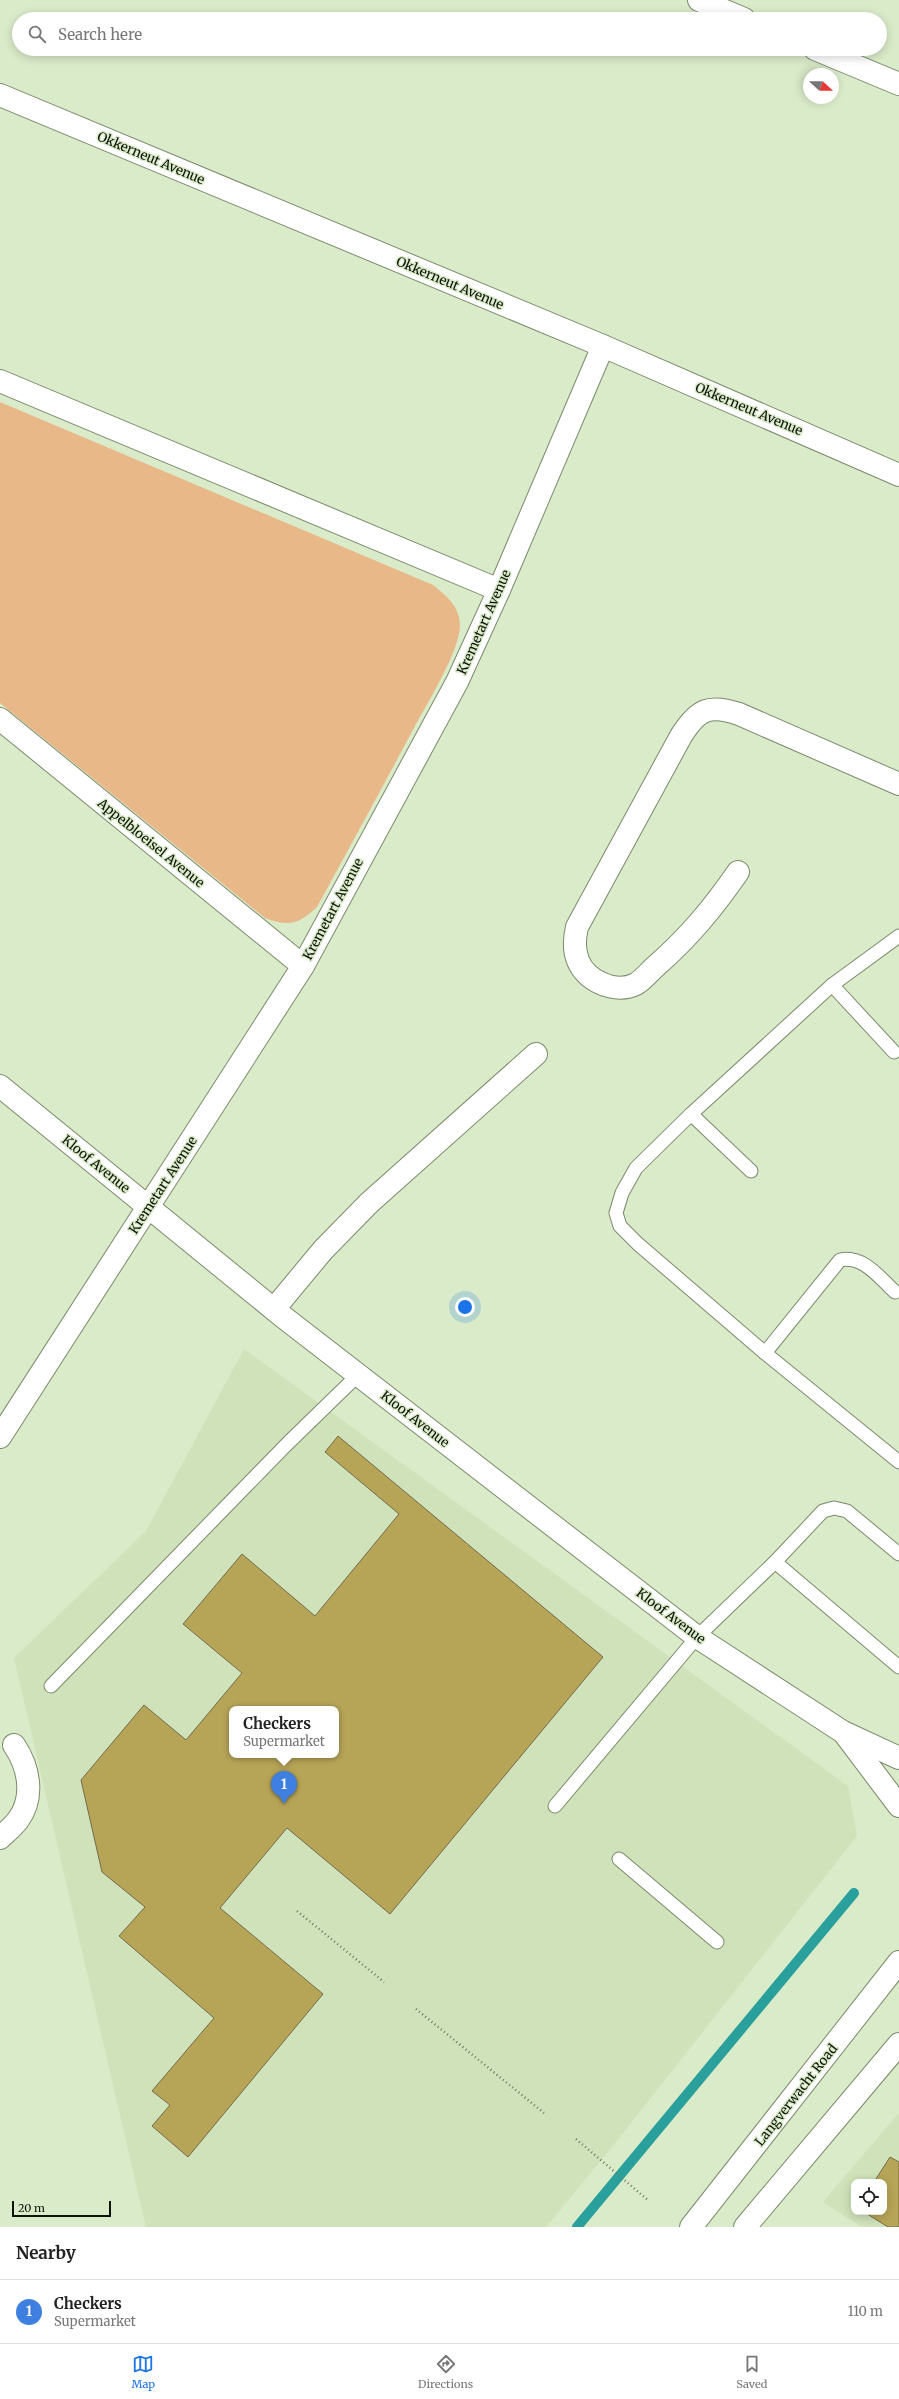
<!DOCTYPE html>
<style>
:root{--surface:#fff;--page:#f6f6f6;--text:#222;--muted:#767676;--line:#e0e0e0;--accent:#1a73e8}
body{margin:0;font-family:Merriweather,serif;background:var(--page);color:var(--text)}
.controls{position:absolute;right:12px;bottom:12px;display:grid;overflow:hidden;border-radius:8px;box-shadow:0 2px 10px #0003}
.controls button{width:36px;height:36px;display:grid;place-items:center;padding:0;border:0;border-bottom:1px solid var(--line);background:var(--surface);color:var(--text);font:20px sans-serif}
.compass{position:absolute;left:803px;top:68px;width:36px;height:36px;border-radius:50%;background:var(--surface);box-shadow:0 2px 10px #0003;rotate:111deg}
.scale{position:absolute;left:12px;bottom:10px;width:99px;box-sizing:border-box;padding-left:4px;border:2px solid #0d1307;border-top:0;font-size:11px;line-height:14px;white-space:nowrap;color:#0d1307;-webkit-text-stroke:3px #daebc9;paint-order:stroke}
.you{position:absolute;left:465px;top:1307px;width:14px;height:14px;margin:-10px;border:3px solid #fff;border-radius:50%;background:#1a73e8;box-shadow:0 0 0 6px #1a73e833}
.badge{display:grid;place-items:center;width:26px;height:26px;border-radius:50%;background:var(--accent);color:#fff;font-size:13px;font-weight:700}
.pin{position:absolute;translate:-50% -33px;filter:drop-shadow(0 1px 2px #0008)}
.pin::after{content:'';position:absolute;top:21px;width:14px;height:12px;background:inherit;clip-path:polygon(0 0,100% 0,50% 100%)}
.popup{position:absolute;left:229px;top:1706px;width:110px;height:52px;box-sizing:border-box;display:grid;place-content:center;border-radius:8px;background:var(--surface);filter:drop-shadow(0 1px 3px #0005);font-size:13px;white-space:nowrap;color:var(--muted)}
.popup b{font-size:15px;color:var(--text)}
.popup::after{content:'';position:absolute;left:50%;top:100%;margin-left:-8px;border:8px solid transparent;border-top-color:var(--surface)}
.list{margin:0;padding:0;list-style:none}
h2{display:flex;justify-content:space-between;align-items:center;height:52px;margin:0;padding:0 16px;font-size:17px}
h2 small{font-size:13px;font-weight:400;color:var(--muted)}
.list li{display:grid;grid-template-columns:26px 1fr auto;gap:12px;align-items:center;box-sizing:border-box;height:64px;padding:0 16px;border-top:1px solid var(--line)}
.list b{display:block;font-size:15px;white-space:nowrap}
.list p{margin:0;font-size:13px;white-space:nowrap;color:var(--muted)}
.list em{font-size:13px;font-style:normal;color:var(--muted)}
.icon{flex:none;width:22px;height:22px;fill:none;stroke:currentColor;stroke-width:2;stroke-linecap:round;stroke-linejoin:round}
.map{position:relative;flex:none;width:899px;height:2227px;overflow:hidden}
.search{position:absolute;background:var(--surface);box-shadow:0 2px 10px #0003;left:12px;right:12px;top:12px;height:44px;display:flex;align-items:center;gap:10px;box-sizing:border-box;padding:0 14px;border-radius:22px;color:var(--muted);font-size:15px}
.sheet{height:116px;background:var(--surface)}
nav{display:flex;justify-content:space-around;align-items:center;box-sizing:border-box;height:56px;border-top:1px solid var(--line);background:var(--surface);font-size:11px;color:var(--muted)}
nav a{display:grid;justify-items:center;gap:2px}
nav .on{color:var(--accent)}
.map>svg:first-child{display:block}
.built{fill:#cfe2b9;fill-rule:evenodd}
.green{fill:#e9b888}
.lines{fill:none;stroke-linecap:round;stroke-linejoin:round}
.stream{stroke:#29a09c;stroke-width:10}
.building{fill:#b7a557;stroke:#736b4b;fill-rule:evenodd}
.lane-casing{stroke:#7b8a6b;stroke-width:15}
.street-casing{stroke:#7b8a6b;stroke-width:24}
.secondary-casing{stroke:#7b8a6b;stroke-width:24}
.path{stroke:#6f7b64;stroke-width:2.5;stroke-dasharray:1 3;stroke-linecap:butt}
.lane{stroke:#fff;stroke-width:13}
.street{stroke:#fff;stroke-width:22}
.secondary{stroke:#fff;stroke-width:22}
.labels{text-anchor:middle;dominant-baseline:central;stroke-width:3;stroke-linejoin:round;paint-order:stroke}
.street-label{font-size:13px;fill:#0d1307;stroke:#daebc9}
</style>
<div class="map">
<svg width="899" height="2227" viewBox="0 0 899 2227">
<rect width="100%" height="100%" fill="#daebc9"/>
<g class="built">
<path d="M244,1349l604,437 9,50 -241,306 -70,85h-400l-132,-569 132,-127zM232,1709h104v46h-104z"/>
<path d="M899,2113v114h-37l-39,-25zM854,2182h30v30h-30z"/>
</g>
<path class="green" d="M0,402l433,183c14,11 27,22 27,41 -1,26 -32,76 -45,100 -32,60 -65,121 -98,181 -18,17 -28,20 -52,11l-265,-215z"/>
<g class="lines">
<polyline class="stream" points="577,2227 854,1893"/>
</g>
<g class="building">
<path d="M338,1436l265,221 -213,257 -103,-86 -67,80 103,86 -135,163 -36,-31 18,-21 -18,-14 62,-73 -95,-82 26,-29 -43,-35 -21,-92 63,-75 42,35 56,-67 -59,-49 59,-70 73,62 84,-102 -74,-62zM232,1709h104v46h-104z"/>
<polygon points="890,2157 899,2162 899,2227 888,2227 864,2212 884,2212 884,2182 874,2182"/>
</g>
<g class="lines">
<defs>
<g id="lane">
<polyline points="899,936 832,985 691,1114 636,1168 622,1193 616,1213 620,1226 638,1244 765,1353 899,1462"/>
<polyline points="832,985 894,1052"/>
<polyline points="691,1114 751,1171"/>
<path d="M765,1353l75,-93c23,-5 39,17 55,32"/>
<polyline points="775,1562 899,1667"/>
<polyline points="51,1686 287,1444 358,1375"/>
<polyline points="555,1806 697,1637 775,1562 823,1511 834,1508 847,1511 899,1554"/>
<polyline points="619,1859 717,1942"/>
</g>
<g id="street">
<polyline points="699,0 744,19"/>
<polyline points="815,49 899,84"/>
<polyline points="0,95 603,346 899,475"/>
<polyline points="0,381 499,590"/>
<polyline points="0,719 303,966"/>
<path d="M738,872c-25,36 -48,64 -82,94 -6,5 -13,14 -20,18 -16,8 -35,2 -48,-9 -14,-13 -15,-31 -11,-48l104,-191c17,-27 28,-32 58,-22l160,70"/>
<polyline points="0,1086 282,1316 697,1637 843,1732 899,1758"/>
<polyline points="274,1309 323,1250 369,1203 536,1054"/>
<polyline points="0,1437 303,966 457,682 499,590 603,346"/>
<polyline points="844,1733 899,1806"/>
<path d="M0,1838c6,-6 13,-11 18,-18 17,-23 11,-53 -4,-75"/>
</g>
<g id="secondary">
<polyline points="691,2227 899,1962"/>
<polyline points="745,2227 899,2044"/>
</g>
</defs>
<use href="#lane" class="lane-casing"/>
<use href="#street" class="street-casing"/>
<use href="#secondary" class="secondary-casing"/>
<g class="path">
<polyline points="297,1911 384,1982"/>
<polyline points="416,2009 544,2113"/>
<polyline points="576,2139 649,2201"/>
</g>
<use href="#lane" class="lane"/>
<use href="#street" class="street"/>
<use href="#secondary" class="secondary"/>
</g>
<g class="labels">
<g class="street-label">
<text transform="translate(151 158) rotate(23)">Okkerneut Avenue</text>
<text transform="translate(450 283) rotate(23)">Okkerneut Avenue</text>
<text transform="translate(749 409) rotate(23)">Okkerneut Avenue</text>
<text transform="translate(484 622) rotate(-66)">Kremetart Avenue</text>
<text transform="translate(151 843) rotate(39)">Appelbloeisel Avenue</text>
<text transform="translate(333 909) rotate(-62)">Kremetart Avenue</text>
<text transform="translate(96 1164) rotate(39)">Kloof Avenue</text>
<text transform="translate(163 1185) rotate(-57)">Kremetart Avenue</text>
<text transform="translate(415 1419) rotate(38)">Kloof Avenue</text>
<text transform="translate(671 1616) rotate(37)">Kloof Avenue</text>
<text transform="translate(796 2095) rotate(-52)">Langverwacht Road</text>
</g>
</g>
</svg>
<div class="controls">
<button><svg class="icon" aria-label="locate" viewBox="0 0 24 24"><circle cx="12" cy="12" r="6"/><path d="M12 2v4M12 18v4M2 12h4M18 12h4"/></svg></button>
</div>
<svg class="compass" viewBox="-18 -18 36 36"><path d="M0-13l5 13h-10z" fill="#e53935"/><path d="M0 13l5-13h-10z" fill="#767676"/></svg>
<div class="scale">20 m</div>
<div class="you"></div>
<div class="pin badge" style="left:284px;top:1804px;background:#3f7fe0">1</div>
<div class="popup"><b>Checkers</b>Supermarket</div>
<div class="search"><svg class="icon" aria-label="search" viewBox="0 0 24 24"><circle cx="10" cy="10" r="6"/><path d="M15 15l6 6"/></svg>Search here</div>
</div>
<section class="sheet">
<h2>Nearby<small></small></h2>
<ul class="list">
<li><span class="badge" style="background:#3f7fe0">1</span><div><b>Checkers</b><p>Supermarket</p></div><em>110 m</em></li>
</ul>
</section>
<nav>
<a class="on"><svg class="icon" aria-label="map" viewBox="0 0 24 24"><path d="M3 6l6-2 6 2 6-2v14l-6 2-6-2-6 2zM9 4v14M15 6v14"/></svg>Map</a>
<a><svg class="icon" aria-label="directions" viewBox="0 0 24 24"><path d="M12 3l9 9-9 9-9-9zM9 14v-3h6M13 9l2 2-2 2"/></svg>Directions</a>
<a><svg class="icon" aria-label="saved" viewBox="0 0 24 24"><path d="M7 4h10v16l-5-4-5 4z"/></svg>Saved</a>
</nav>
